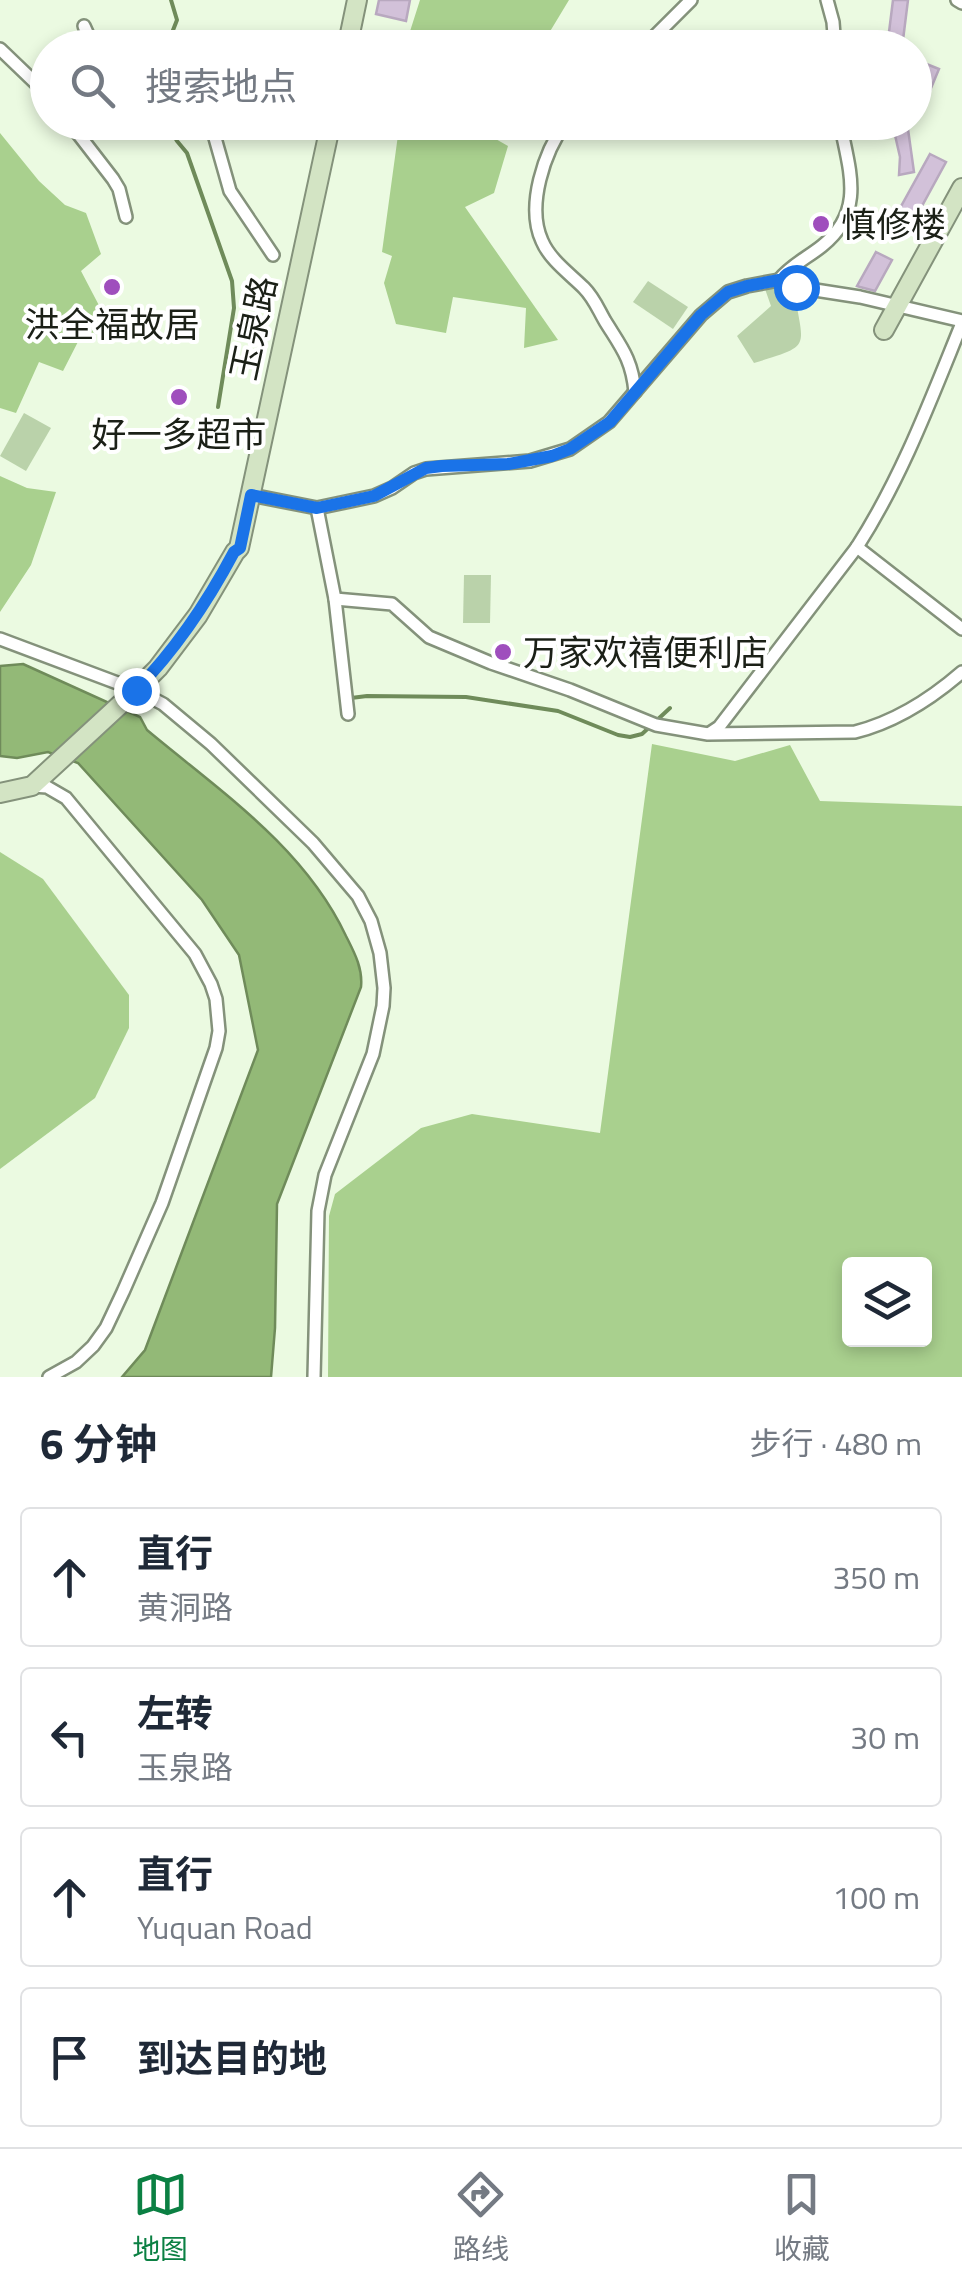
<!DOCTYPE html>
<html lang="zh">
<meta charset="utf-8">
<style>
:root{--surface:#fff;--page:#f6f6f7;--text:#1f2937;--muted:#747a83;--line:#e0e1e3;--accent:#0b8043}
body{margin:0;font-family:"Titillium Web","Noto Sans SC",sans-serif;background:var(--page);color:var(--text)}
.controls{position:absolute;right:30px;bottom:30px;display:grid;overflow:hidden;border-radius:10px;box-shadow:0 5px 15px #0003}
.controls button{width:90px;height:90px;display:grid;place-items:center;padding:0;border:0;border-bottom:2px solid var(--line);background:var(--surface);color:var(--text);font:50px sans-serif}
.stop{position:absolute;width:30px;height:30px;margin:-22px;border:8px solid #1a73e8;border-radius:50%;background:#fff}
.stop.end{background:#1a73e8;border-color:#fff;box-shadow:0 2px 10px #0008}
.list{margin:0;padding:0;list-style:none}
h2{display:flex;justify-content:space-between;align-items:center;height:130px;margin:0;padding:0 40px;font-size:42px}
h2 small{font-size:32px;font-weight:400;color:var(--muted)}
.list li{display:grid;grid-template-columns:65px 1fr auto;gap:30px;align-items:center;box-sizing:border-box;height:140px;margin:0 20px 20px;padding:0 20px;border:2px solid var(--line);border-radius:10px}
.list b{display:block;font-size:38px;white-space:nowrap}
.list p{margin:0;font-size:32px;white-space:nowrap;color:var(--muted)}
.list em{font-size:32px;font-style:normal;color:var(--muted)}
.icon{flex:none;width:55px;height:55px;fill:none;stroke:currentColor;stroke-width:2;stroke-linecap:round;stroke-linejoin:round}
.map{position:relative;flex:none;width:962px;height:1377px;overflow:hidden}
.search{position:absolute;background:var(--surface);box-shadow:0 5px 15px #0003;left:30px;right:30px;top:30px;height:110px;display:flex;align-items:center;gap:25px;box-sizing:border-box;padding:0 35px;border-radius:55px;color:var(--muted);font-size:38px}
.sheet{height:770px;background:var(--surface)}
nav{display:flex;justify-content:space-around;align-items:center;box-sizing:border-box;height:140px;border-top:2px solid var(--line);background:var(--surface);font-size:28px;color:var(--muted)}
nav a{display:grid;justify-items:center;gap:5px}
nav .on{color:var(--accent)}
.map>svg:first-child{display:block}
.green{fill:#bad2aa}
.forest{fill:#a9d08e;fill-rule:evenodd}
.water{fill:#93b977;stroke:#6f8b5a;stroke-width:2.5}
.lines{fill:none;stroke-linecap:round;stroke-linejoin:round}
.stream{stroke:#6f8b5a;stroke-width:4}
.building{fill:#d2c1d9;stroke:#b8a8bf;stroke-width:2.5}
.street-casing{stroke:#84927b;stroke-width:16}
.secondary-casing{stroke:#84927b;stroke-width:22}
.street{stroke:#fff;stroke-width:11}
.secondary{stroke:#d3e4c4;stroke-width:18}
.route{stroke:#1a73e8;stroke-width:12}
.poi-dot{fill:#9f4ebd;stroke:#fff;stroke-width:4}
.labels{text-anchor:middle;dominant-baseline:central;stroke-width:8;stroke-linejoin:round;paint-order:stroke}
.poi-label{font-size:35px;fill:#1b2017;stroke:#fff;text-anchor:start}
.street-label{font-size:35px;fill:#1b2017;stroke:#fff}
</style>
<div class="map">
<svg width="962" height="1377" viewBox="0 0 962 1377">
<rect width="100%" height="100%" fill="#ebfae1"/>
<g class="green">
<polygon points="648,281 688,307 673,329 633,302"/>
<path d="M777,286l17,5c10,59 18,54 -40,72l-17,-27 34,-30 -6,-17z"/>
<polygon points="24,413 51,428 26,471 0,456"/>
<polygon points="464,575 491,575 490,623 463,623"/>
</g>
<g class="forest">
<polygon points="420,0 569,0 543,43 532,36 523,47 405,47"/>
<polygon points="391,123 506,123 494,138 508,146 494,193 465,207 558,340 524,348 526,308 453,297 446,333 396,324 384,283 392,256 382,252 398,135"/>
<polygon points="0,133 39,181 65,205 86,213 101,254 81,271 104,315 99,335 83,332 63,371 39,362 16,413 0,408"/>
<polygon points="0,476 27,488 56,492 31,565 0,612"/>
<path d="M652,744l83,17 55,-16 30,56 142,5v571h-634l1,-161 6,-22 86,-66 51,-14 128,19zM850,1264h74v76h-74z"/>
<polygon points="0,852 43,879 129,995 129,1028 95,1098 0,1169"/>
</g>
<path class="water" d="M23,664l117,53 7,13c73,61 157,117 199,206 8,16 17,32 15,51l-84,217 -2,124 -4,49h-149l23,-27 113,-300 -19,-95 -37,-55 -124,-137 -30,-11 -31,6 -17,-2v-90z"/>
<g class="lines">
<g class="stream">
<polyline points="166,48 177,20 171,0"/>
<polyline points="166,122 177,141 187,153 232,281 234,308 218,407"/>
<polyline points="351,698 367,696 466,697 558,711 618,735 630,737 642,734 670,708"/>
</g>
</g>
<g class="building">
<polygon points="379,0 410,0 406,21 376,14"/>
<polygon points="893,0 908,0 902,48 887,48"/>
<polygon points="914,59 939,69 924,105 914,101"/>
<polygon points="892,122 907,122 914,172 899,175 900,157"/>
<polygon points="930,154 946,162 905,237 889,228"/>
<polygon points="876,252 892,260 875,291 860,287 857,286"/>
</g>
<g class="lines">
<defs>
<g id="street">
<polyline points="827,0 833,22 835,48"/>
<polyline points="957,0 962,3"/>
<polyline points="84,26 94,48"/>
<polyline points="640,48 653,38 691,0"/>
<polyline points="0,49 48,95"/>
<polyline points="69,122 113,179 119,189 126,217"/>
<polyline points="207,122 215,138 230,191 273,255"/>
<path d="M566,122c-22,30 -40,84 -24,119 8,19 28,33 42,47 10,10 14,21 21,33 16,26 27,38 30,71"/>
<path d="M779,280c12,-15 28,-22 43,-34 44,-35 27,-76 18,-124"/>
<polyline points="251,495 317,508 374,496 392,488 414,473 426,469 530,461 570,449 609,422 701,315 728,292 747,286 779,280 796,287 860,297 962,321"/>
<polyline points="317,508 335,599 348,714"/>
<polyline points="857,547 962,629"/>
<path d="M335,599l57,5 37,33 62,26 79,27 86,35 52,9 147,-2c40,-10 77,-34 107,-60"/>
<polyline points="0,639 136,690 163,704 211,744 313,843 358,896 371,921 380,953 384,988 383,1006 373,1054 325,1175 318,1211 314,1377"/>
<path d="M710,733l9,-6 138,-180c45,-70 74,-148 105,-224"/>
<polyline points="32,786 47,787 66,798 195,954 211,984 216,999 219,1031 216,1048 162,1203 123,1292 106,1328 93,1346 76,1362 49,1377"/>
</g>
<g id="secondary">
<polyline points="347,48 357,0"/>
<polyline points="884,330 962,188"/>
<polyline points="0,793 32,786 136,690 158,668 198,615 235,552 239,548 331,122"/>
</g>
</defs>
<use href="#street" class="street-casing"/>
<use href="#secondary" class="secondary-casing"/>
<use href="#street" class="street"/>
<use href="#secondary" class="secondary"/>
</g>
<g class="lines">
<path class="route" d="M136,690c40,-41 71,-87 98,-138l6,-4 11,-53 66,13 57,-12 52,-28 16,-2 66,-2 44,-8 18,-7 40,-27 91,-107 27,-23 19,-6 32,-6 17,7"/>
</g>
<g class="poi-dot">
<circle cx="821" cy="224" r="10"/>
<circle cx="112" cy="287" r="10"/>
<circle cx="179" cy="397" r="10"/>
<circle cx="503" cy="652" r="10"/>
</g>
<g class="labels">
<g class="poi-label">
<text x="841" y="224">慎修楼</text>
<text x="112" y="324" text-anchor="middle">洪全福故居</text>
<text x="179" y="434" text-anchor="middle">好一多超市</text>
<text x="523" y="652">万家欢禧便利店</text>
</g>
<g class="street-label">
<text transform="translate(253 328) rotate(-78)">玉泉路</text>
</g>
</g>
</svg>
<div class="controls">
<button><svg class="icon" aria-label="layers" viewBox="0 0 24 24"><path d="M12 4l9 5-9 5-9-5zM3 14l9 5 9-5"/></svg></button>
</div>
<div class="stop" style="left:796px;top:287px"></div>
<div class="stop end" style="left:136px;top:690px"></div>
<div class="search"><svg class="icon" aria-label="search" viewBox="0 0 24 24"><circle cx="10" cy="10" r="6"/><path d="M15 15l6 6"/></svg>搜索地点</div>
</div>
<section class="sheet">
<h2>6 分钟<small>步行 · 480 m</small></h2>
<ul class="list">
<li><svg class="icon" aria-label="ahead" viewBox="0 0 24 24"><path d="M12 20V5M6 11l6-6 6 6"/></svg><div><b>直行</b><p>黄洞路</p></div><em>350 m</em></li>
<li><svg class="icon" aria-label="left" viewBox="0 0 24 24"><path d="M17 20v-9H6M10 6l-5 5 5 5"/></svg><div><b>左转</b><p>玉泉路</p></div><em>30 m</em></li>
<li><svg class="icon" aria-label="ahead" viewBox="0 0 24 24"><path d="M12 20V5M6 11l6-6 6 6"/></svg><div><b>直行</b><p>Yuquan Road</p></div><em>100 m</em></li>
<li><svg class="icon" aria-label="arrive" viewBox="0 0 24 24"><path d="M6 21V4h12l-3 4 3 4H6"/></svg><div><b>到达目的地</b></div></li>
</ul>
</section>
<nav>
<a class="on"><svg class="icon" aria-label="map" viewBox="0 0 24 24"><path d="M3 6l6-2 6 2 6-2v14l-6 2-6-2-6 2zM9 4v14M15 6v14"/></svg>地图</a>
<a><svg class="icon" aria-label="directions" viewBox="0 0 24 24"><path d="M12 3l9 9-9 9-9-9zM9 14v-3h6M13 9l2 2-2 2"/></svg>路线</a>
<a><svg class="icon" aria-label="saved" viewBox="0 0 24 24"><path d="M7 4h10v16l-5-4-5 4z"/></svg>收藏</a>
</nav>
